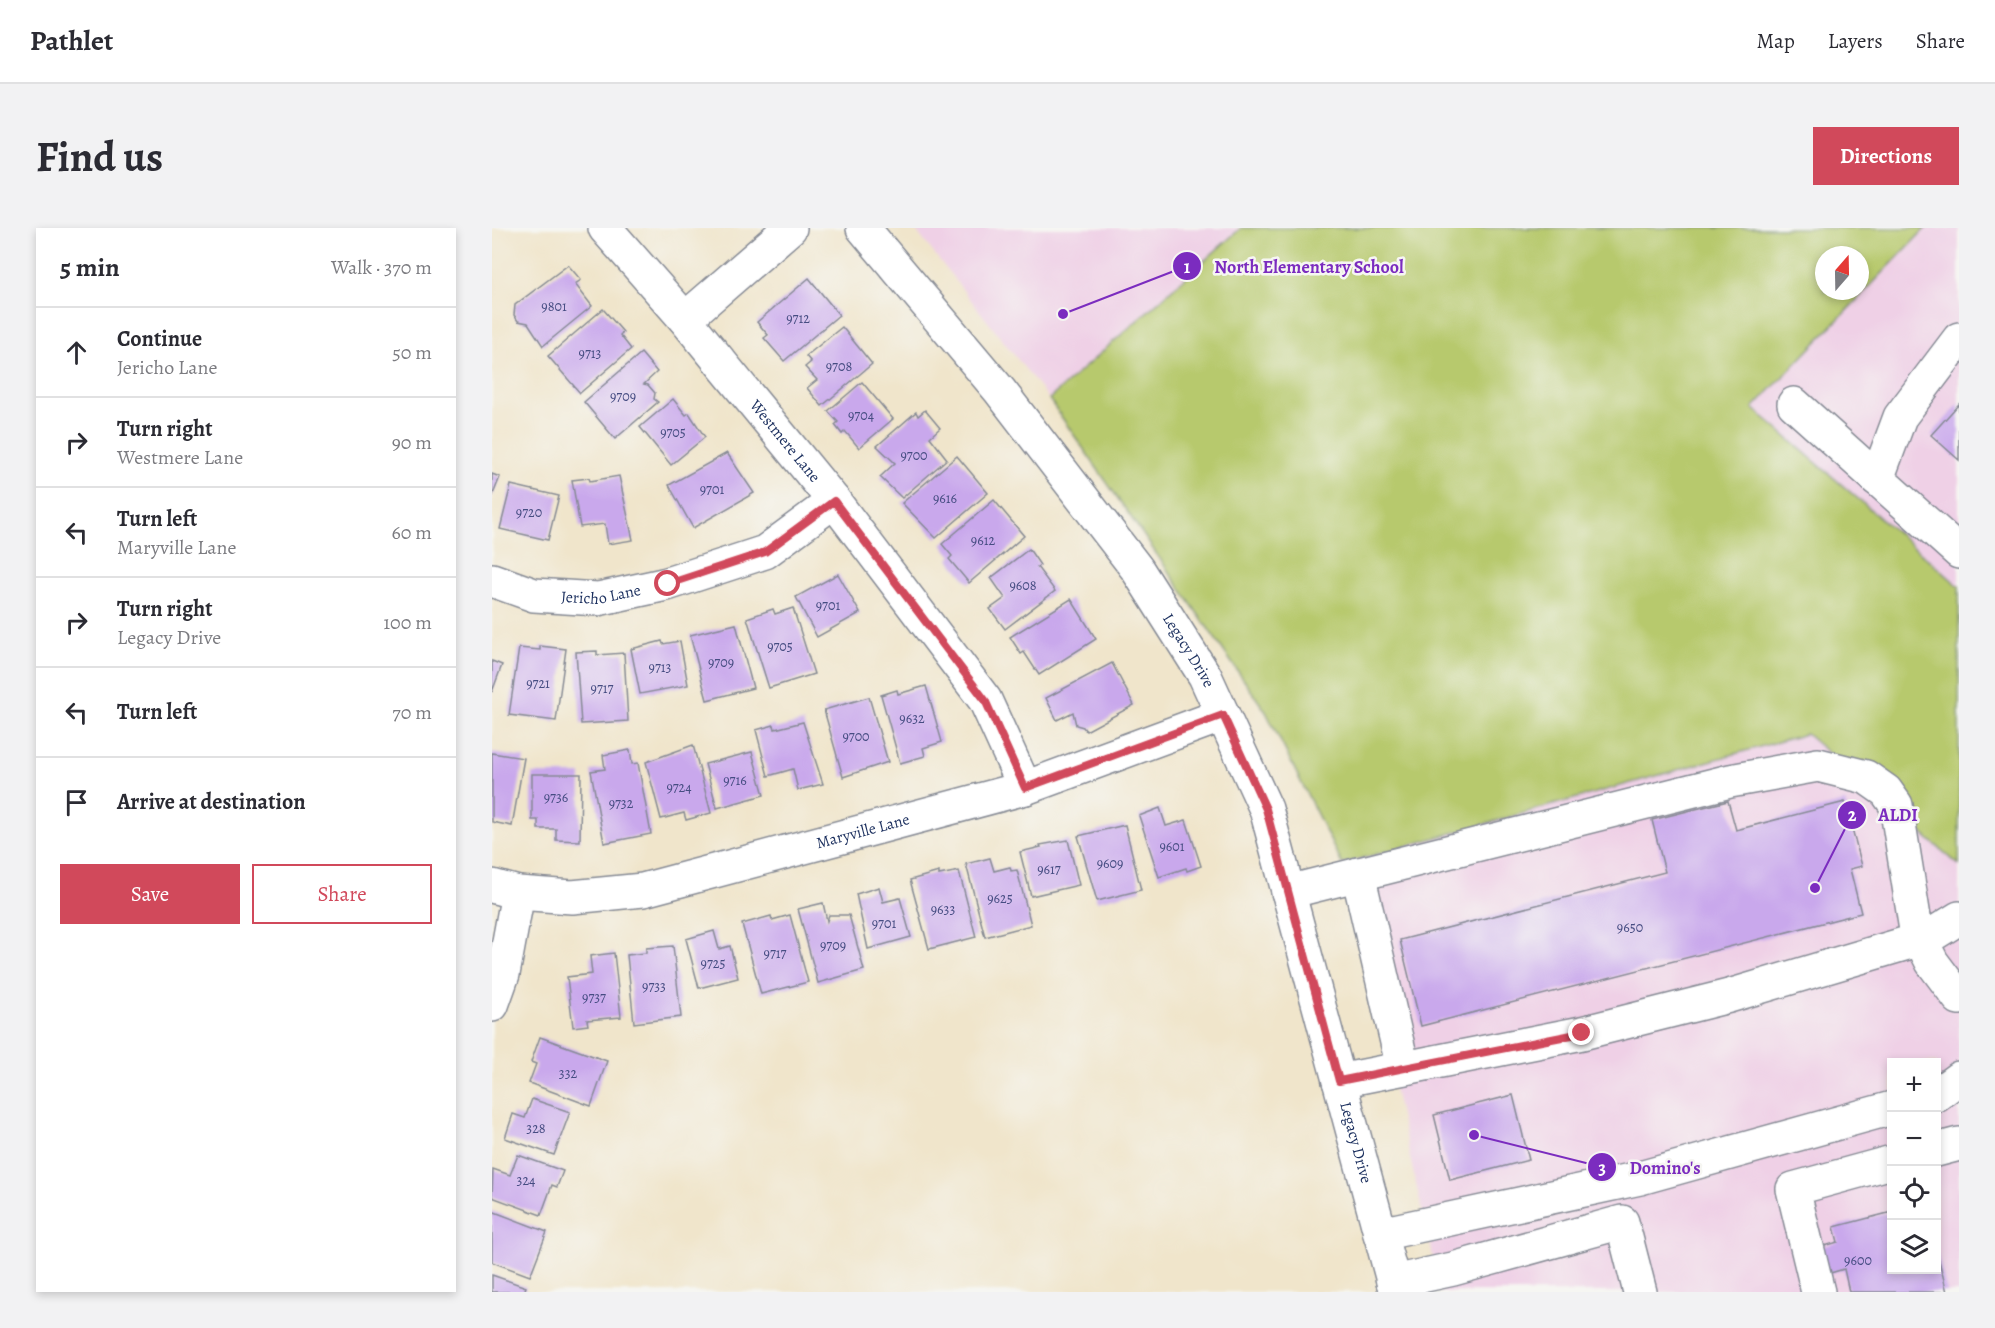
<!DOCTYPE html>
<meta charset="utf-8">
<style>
:root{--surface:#fff;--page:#f2f2f3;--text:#2b2b33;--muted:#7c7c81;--line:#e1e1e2;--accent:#d1495b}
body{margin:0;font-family:Alegreya,serif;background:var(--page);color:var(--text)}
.controls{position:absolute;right:18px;bottom:18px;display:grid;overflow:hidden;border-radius:0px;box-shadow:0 3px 9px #0003}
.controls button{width:54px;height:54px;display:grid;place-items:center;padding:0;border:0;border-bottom:2px solid var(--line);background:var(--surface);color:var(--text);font:30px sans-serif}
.compass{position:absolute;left:1323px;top:18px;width:54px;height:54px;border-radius:50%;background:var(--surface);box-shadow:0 3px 9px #0003;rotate:20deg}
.stop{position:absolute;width:18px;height:18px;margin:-14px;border:4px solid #d1495b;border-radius:50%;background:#fff}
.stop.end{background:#d1495b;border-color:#fff;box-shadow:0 2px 6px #0008}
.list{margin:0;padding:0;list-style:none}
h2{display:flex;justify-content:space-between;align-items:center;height:78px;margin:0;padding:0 24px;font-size:26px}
h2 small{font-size:20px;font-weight:400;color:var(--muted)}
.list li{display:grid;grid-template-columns:39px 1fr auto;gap:18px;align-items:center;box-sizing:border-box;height:90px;padding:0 24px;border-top:2px solid var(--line)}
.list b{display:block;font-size:22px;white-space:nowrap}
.list p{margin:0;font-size:20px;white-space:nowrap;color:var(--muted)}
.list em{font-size:20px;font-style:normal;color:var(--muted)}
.actions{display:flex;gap:12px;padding:18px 24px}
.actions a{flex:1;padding:14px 0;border:2px solid var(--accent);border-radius:0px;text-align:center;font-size:21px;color:var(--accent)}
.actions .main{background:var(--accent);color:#fff}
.icon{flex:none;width:33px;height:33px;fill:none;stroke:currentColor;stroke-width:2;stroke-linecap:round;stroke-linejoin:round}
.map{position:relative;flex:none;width:1467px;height:1064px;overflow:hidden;border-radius:0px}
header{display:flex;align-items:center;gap:36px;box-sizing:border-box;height:84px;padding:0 30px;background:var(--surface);border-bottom:2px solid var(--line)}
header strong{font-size:28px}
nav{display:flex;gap:33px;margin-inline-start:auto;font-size:21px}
.intro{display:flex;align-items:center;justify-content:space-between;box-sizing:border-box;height:144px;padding:0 36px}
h1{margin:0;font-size:42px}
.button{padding:15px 27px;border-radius:0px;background:var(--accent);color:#fff;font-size:21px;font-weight:700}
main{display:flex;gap:36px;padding:0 36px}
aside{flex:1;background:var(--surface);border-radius:0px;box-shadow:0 3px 9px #0003}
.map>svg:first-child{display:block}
.built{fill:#efd0e6;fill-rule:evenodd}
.green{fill:#b7c96d;stroke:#697c66;stroke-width:1.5;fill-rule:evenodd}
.building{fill:#c9a8ec}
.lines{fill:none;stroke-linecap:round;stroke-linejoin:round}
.minor-casing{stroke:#868a94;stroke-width:36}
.minor{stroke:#fff;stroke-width:33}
.route{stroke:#d1495b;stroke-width:8}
.labels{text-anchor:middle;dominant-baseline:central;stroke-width:5;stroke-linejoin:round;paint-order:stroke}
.number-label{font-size:14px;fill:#464d82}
.street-label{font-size:16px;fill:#1b2f5e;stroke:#f6f6f2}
.leader{fill:none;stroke:#7b2cbf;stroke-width:2}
.callout-dot{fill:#7b2cbf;stroke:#f6f6f2;stroke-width:2}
.mark-label{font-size:18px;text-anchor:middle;font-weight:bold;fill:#fff}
.callout-label{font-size:18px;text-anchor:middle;font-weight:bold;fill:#7b2cbf;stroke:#f6f6f2;stroke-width:5;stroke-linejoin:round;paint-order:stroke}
</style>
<header>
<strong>Pathlet</strong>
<nav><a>Map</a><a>Layers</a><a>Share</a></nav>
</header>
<div class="intro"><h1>Find us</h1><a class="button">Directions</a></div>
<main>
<aside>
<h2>5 min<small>Walk · 370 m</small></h2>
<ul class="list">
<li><svg class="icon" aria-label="ahead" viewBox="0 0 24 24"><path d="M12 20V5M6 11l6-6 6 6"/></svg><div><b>Continue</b><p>Jericho Lane</p></div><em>50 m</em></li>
<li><svg class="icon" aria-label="right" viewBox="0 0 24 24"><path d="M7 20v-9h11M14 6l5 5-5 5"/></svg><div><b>Turn right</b><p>Westmere Lane</p></div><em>90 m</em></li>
<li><svg class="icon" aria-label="left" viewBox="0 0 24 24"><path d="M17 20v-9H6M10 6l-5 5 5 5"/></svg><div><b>Turn left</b><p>Maryville Lane</p></div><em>60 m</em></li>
<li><svg class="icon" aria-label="right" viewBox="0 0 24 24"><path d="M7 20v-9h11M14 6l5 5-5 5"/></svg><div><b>Turn right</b><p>Legacy Drive</p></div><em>100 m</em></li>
<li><svg class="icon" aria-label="left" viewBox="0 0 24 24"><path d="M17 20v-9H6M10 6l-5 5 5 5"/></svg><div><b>Turn left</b></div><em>70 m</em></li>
<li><svg class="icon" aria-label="arrive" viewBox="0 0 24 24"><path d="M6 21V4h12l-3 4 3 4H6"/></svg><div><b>Arrive at destination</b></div></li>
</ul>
<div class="actions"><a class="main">Save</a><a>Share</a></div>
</aside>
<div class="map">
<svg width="1467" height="1064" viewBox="0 0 1467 1064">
<rect width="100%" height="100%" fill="#f6f6f2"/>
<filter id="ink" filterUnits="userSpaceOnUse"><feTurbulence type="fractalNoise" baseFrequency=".0167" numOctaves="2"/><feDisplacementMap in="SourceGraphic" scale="12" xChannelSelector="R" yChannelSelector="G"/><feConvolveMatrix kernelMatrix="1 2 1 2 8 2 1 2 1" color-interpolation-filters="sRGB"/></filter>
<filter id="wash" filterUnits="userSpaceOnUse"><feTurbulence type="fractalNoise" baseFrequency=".008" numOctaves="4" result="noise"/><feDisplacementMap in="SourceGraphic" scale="24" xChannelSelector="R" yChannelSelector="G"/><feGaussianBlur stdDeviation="1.35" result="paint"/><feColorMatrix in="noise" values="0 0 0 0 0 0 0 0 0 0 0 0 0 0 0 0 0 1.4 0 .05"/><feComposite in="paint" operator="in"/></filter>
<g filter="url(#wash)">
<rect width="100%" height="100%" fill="#f0e5cb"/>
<g class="built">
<polygon points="422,0 749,0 557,171"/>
<polygon points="1434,0 1467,0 1467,358 1261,180"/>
<path d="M1314,506l153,131v427h-518l-99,-428zM1400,834h44v208h-44z"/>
</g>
<path class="green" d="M749,0h685l-173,180 206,178v279l-153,-131 -464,130 -76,-152 -217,-313zM1332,27h36v36h-36z"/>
<g id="blocks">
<g class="building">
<polygon points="76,37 89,52 83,56 100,78 51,118 36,95 26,93 22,87 23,77"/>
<polygon points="317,50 347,87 292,133 272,110 276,107 265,94"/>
<polygon points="111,81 131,104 128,107 139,121 88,165 56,128"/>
<polygon points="350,99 380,136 330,178 315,160 325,152 313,139 319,134 314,128"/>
<polygon points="149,125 165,144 152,156 156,157 163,165 162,171 166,174 123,211 92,174"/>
<polygon points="370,154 401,191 367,220 353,203 350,206 343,197 346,194 336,183"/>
<polygon points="181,171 194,187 197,185 213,209 179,237 148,199"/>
<polygon points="1467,176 1467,232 1439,207"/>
<polygon points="433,182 448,200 438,209 455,231 410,270 388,249 403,235 385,218 424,184 426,188"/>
<polygon points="235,225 262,265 201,300 177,257"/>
<polygon points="465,228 496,265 444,310 410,275"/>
<polygon points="0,246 8,249 0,269"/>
<polygon points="127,248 141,312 116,316 113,296 88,299 80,252 97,250 98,253"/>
<polygon points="19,257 67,268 56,312 8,301"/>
<polygon points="502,272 532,308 477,355 457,331 460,328 450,316"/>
<polygon points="537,321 548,337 545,339 563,363 513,401 498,381 513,370 499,350"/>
<polygon points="346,346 368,385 325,409 304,369"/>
<polygon points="579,371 604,411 547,447 532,424 529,426 518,409"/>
<polygon points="301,380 322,446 277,460 255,390 281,381 283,386"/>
<polygon points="244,396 261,460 215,472 198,407"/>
<polygon points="170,413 171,416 188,413 196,457 148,466 139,421"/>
<polygon points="48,418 74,421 64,493 17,487 27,420 48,422"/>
<polygon points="105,423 105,427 132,425 136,493 89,496 84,424"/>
<polygon points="0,433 10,437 0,464"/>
<polygon points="620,435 642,477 594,503 591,499 584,497 581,484 565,492 554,470"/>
<polygon points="434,458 450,514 431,520 433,528 408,535 389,467 405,462 406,466"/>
<polygon points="377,469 396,534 351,549 332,482"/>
<polygon points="311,494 331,556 306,562 301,541 276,548 264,502 282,497 283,501"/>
<polygon points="201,517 219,585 194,592 192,585 169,591 154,534"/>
<polygon points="138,522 140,536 146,535 159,606 112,615 99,543 113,541 111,527"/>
<polygon points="260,524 272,567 225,580 213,536"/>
<polygon points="0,525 32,530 20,598 0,594"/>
<polygon points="40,546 89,546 88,613 64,612 64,601 46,601 46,592 40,592"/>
<polygon points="1236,573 1244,602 1353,574 1370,638 1358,641 1369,685 929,798 908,712 1173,644 1160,592"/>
<polygon points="668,580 674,598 694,592 709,638 695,643 694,640 667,649 647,588"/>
<polygon points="633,597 649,662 605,673 586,608"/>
<polygon points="576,612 587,657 539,668 528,624 549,619 548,617"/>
<polygon points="498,630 502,643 518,639 519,643 525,642 539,697 493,709 474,636"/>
<polygon points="467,643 484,709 437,721 418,652 447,644 447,647"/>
<polygon points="387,659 391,674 408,670 419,709 376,721 364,666"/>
<polygon points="331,675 335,693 337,687 357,687 372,742 326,755 306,681"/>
<polygon points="298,687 316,754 269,766 250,696 279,688 280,692"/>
<polygon points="222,703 227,721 238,718 246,750 207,760 194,711"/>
<polygon points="181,718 189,789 142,795 135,727 154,725 154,720"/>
<polygon points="122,725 129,789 95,792 96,797 81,799 75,749 100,746 98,728"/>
<polygon points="48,809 115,833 99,878 37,855 44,836 39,834"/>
<polygon points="1021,867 1037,932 958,952 942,887"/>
<polygon points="40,871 78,884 62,927 13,910 21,886 33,890"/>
<polygon points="26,927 71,943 65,959 60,957 49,987 0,969 1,941 18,947"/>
<polygon points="0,983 55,1004 38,1048 0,1034"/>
<polygon points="1400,984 1400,1042 1444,1042 1445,1025 1455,1064 1357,1064 1352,1041 1335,1046 1329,1019 1346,1014 1342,999"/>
<polygon points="0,1047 34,1059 32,1064 0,1064"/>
</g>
</g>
</g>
<g filter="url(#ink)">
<use href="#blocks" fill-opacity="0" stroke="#868a94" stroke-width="1.5"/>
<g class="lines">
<defs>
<g id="minor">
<path id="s1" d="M113,0l80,91 149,182 151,199 40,88"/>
<path id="s2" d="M371,0l137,163 137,178 68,107 61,133 130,483"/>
<polyline points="193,91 298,0"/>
<polyline points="1302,176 1467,324"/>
<polyline points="1385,251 1408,189 1467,111"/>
<path id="s3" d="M0,352l42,15 64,4 69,-15 98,-32 69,-51"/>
<polyline points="866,646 911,840"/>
<path id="s4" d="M0,658l26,7 54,4 71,-7 382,-102 198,-73"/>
<polyline points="796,664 1238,553 1326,537 1374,549 1394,563 1404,577 1424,702 1440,734 1467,770"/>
<polyline points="1430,713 1467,690"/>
<polyline points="0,777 11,746 26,665"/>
<polyline points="847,853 1090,805 1237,768 1429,711"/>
<polyline points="1444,867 1467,850"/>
<polyline points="1444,922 1467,916"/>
<polyline points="888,1006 1148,950 1400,880"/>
<polyline points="901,1054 961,1041 1130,994 1148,1064"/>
<polyline points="1326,1064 1301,961 1400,934"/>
</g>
</defs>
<use href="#minor" class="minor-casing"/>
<use href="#minor" class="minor"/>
</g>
</g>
<g class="lines" filter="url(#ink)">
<polyline class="route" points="176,356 273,324 342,273 493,472 533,560 731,487 774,581 847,853 1090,805"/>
</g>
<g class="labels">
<g class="number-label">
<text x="62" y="78">9801</text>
<text x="306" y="90">9712</text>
<text x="98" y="125">9713</text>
<text x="347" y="138">9708</text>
<text x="131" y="168">9709</text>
<text x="369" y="187">9704</text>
<text x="181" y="204">9705</text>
<text x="422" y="227">9700</text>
<text x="220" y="261">9701</text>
<text x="453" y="270">9616</text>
<text x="37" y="284">9720</text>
<text x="491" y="312">9612</text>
<text x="531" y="357">9608</text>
<text x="336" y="377">9701</text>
<text x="288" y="418">9705</text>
<text x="229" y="434">9709</text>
<text x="168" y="439">9713</text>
<text x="46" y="455">9721</text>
<text x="110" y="460">9717</text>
<text x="420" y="490">9632</text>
<text x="364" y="508">9700</text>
<text x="243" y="552">9716</text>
<text x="187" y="559">9724</text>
<text x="64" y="569">9736</text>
<text x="129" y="575">9732</text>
<text x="680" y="618">9601</text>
<text x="618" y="635">9609</text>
<text x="557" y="641">9617</text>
<text x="508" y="670">9625</text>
<text x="451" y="681">9633</text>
<text x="392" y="695">9701</text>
<text x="1138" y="699">9650</text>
<text x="341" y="717">9709</text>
<text x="283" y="725">9717</text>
<text x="221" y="735">9725</text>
<text x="162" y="758">9733</text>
<text x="102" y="769">9737</text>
<text x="76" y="845">332</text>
<text x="44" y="900">328</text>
<text x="34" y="952">324</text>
<text x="1366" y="1032">9600</text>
</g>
<g class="street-label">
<text stroke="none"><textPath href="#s1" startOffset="279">Westmere Lane</textPath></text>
<text stroke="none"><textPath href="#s3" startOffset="112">Jericho Lane</textPath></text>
<text stroke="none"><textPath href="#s2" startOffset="534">Legacy Drive</textPath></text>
<text stroke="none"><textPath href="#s4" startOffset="380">Maryville Lane</textPath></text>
<text stroke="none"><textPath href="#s2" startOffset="1056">Legacy Drive</textPath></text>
</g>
</g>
<path class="leader" d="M571 86L695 38M1323 660L1360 587M982 907L1110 939"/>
<g class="callout-dot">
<circle cx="571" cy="86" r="6"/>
<circle cx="1323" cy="660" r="6"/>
<circle cx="982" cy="907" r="6"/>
<circle cx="695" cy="38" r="15"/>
<circle cx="1360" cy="587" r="15"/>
<circle cx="1110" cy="939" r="15"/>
</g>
<g class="mark-label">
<text x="695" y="45">1</text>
<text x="1360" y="593">2</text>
<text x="1110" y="946">3</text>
</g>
<g class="callout-label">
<text x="817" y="45">North Elementary School</text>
<text x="1406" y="593">ALDI</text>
<text x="1173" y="946">Domino's</text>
</g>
</svg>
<div class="controls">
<button>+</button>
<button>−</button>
<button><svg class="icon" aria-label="locate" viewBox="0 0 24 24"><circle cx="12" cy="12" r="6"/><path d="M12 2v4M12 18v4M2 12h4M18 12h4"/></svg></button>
<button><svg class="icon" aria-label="layers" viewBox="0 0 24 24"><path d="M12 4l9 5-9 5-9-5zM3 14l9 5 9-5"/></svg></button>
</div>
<svg class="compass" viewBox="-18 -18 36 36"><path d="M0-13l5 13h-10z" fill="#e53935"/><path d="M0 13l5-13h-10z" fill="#7c7c81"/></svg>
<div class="stop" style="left:176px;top:356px"></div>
<div class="stop end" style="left:1090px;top:805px"></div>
</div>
</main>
